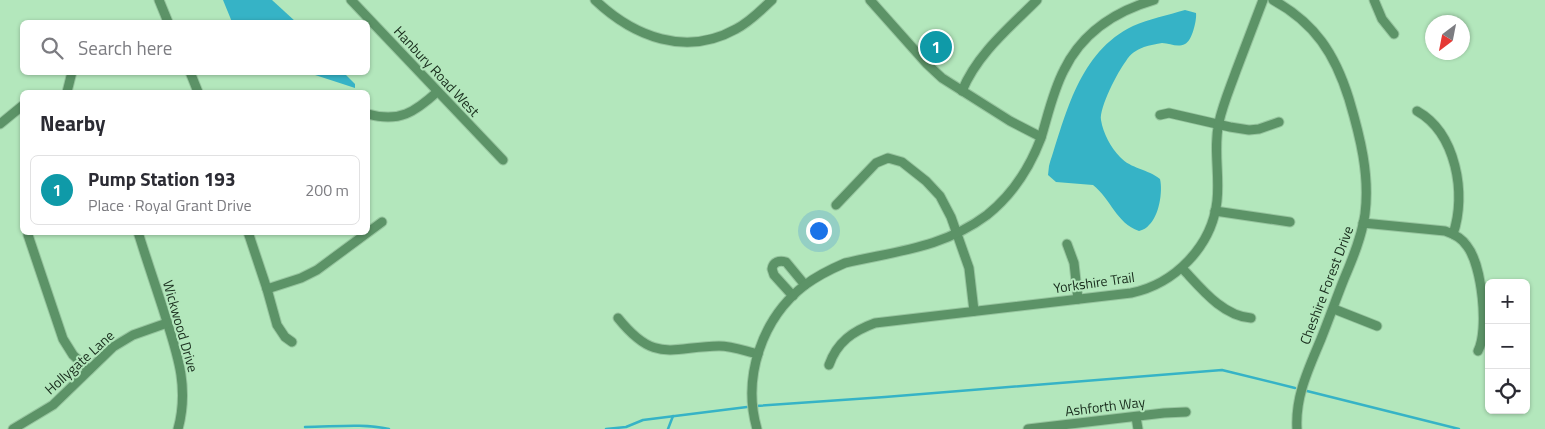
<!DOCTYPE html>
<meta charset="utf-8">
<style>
:root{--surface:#fff;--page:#f7f7f7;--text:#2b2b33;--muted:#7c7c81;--line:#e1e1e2;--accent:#0f766e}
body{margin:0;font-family:"Titillium Web",sans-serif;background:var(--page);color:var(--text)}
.controls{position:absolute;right:15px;bottom:15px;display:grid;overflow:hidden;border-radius:8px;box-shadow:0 1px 4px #0004}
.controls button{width:45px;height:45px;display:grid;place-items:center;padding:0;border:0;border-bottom:1px solid var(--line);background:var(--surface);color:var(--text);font:25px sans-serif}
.compass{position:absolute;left:1425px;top:15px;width:45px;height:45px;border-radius:50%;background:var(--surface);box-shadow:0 1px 4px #0004;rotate:212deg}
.you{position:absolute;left:818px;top:230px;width:18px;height:18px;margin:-12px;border:4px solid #fff;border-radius:50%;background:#1a73e8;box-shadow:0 0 0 8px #1a73e833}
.badge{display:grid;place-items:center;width:32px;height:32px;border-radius:50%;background:var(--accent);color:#fff;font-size:16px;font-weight:700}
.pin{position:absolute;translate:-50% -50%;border:2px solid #fff;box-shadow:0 1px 5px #0006}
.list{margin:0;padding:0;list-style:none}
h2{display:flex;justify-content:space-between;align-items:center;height:65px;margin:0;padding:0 20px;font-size:21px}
h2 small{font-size:16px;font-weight:400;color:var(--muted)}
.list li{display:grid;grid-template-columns:32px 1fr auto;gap:15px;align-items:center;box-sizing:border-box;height:70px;margin:0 10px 10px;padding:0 10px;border:1px solid var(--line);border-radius:8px}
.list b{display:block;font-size:19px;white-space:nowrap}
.list p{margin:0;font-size:16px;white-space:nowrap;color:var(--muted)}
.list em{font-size:16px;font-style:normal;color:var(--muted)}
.icon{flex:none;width:28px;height:28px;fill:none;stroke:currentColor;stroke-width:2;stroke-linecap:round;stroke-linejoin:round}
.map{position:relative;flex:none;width:1545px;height:429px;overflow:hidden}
.search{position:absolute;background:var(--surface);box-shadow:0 1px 4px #0004;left:20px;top:20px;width:350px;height:55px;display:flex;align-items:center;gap:12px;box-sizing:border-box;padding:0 18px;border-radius:8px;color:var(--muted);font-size:19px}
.panel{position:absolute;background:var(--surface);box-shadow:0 1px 4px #0004;left:20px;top:90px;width:350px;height:145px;border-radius:8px}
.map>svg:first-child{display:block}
.water{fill:#36b3c6}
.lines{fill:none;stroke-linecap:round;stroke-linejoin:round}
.stream{stroke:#36b3c6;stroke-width:2.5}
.minor-casing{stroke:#97c59f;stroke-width:11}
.minor{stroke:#5c9367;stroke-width:9}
.labels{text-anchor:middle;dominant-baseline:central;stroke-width:4;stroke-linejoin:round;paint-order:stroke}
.street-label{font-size:14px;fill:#182c1c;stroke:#b3e7bc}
</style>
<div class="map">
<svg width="1545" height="429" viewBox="0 0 1545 429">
<rect width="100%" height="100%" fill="#b3e7bc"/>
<g class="water">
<polygon points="223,0 272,0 296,22 232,22"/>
<path d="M1185,10l11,3c1,7 -4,28 -11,31 -8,4 -15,-1 -23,-1 -5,1 -13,2 -18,4 -8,3 -14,7 -18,14 -8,10 -27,47 -25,59 2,13 10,28 19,37 11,12 28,12 40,22 3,13 -1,37 -11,46 -2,3 -6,5 -10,6 -23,-8 -28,-32 -46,-46l-37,-3 -8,-7 1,-9c17,-52 30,-114 84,-140 16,-7 35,-11 52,-16z"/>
<polygon points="309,73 344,73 355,84 355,88"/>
</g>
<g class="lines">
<g class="stream">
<polyline points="1307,391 1459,429"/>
<polyline points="756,406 885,397 1222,370 1295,388"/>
<path d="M305,427c28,0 57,-4 84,2"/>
<polyline points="606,429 626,427 643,420 747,407"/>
<polyline points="668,429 673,416"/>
</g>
<defs>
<g id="minor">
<polyline points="159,0 168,22"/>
<polyline points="351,0 503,160"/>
<path d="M595,0c39,37 91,57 141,29 14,-7 25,-19 36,-29"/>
<polyline points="870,0 927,64 942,78 1010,121 1041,137"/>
<path d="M1273,0c42,23 62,54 76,99 11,37 21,76 16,115 -3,22 -12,44 -21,65 -8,20 -15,40 -23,60 -12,29 -26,57 -24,90"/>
<polyline points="1374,0 1382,19 1394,34"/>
<polyline points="190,72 198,92"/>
<path d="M962,91c15,-37 48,-64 75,-91"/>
<polyline points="67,92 72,72"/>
<path d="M1417,111c39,22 50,83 36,123"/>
<path d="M368,114c31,9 47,-2 69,-22"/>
<polyline points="1160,115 1169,113 1230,127 1249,130 1259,129 1279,122"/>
<polyline points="0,124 22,106"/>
<polyline points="836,205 876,163 888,158 902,162 926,181 940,196 951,217 969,268 974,311"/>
<polyline points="1215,211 1290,222"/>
<path d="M1363,223l82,8c9,3 17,7 22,15 15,19 22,84 11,105"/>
<path d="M138,232c8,26 17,52 25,77 13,42 27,76 15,120"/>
<polyline points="248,232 267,289 277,325 285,337 292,342"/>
<polyline points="28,235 63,339 73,355 89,370"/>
<polyline points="1067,244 1074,263 1078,299"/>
<path d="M1182,268c18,19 40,48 69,50"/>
<polyline points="267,289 301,278 317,270 382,222"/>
<path d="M793,296l-19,-21 -2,-6c1,-7 7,-9 14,-7l19,23"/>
<polyline points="1334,309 1377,326"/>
<path d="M618,318c37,46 52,29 101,28 13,0 26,5 39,8"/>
<path d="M829,365c8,-23 24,-34 46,-42l256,-30c44,-9 81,-47 86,-92 3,-26 -4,-53 2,-79 4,-18 11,-34 17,-51 9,-24 18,-47 27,-71"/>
<polyline points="1136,417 1138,429"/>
<polyline points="13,429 53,405 113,347 133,335 167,323"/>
<path d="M757,429c-15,-52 5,-111 48,-144 12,-9 26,-16 40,-22 51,-12 98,-15 142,-48 25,-20 43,-48 54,-77 7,-23 12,-47 23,-68 18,-37 52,-59 90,-70"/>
<polyline points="1028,429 1164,413 1186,412"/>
</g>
</defs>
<use href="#minor" class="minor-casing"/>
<use href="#minor" class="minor"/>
</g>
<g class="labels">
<g class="street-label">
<text transform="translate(437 71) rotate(47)">Hanbury Road West</text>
<text transform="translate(1094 282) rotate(-8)">Yorkshire Trail</text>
<text transform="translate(1326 285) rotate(-69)">Cheshire Forest Drive</text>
<text transform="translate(181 326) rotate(74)">Wickwood Drive</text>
<text transform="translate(79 362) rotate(-42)">Hollygate Lane</text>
<text transform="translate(1105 406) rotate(-7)">Ashforth Way</text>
</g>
</g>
</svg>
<div class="controls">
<button>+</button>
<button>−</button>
<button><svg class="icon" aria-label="locate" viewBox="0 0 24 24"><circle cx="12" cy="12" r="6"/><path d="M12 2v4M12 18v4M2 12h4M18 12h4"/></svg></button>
</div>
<svg class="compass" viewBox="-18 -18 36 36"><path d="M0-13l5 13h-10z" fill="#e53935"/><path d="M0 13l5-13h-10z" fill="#7c7c81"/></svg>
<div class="you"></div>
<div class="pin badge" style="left:936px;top:47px;background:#0f9aa8">1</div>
<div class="search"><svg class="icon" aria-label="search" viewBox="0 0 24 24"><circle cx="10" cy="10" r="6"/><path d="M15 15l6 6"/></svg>Search here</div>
<section class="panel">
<h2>Nearby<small></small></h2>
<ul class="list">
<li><span class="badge" style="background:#0f9aa8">1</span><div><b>Pump Station 193</b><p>Place · Royal Grant Drive</p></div><em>200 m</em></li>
</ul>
</section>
</div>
